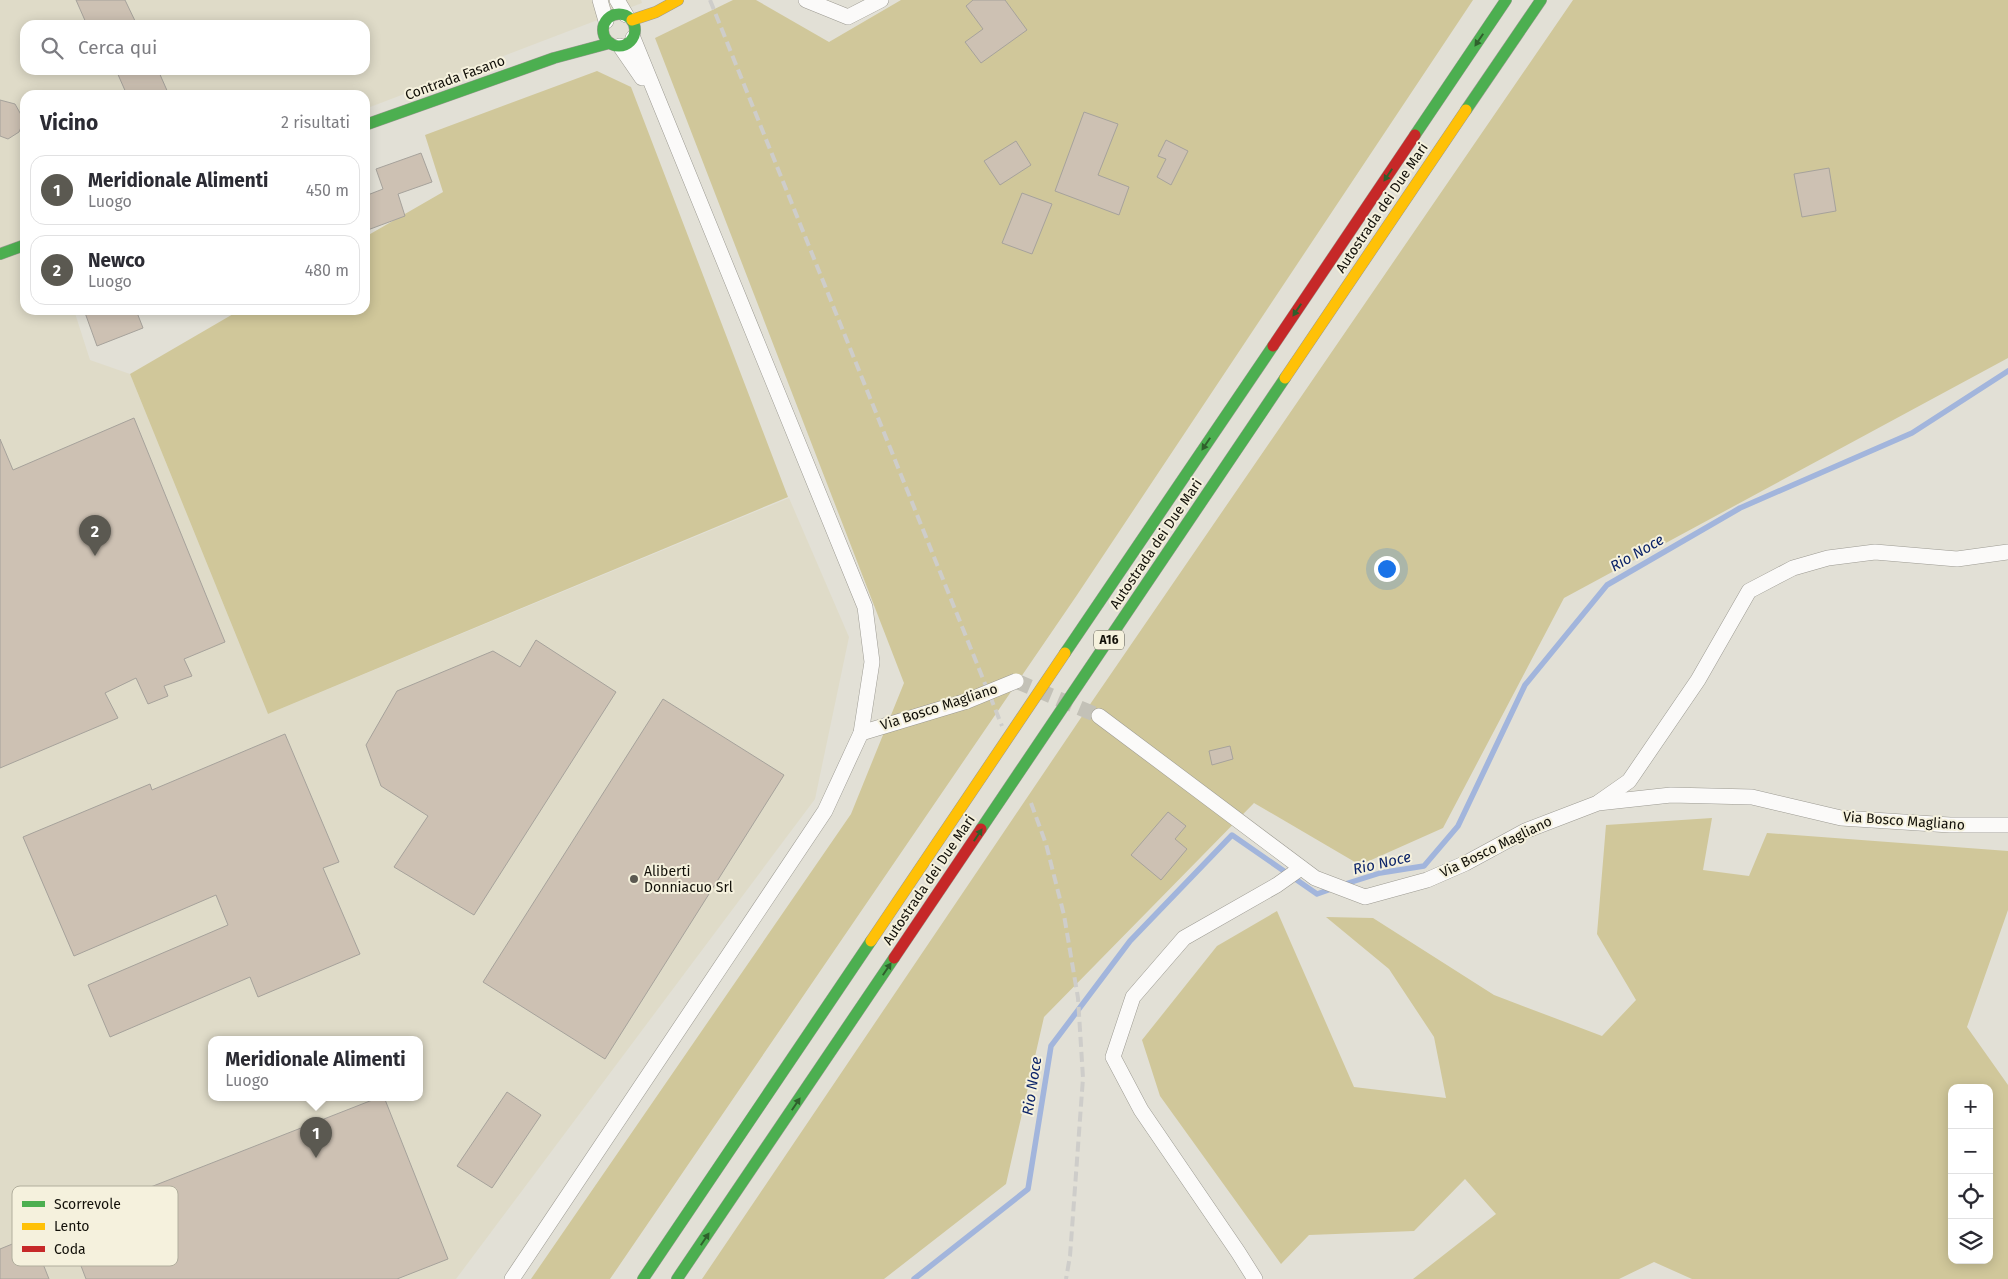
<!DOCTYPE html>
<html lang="it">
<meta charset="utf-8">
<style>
:root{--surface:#fff;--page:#f7f7f7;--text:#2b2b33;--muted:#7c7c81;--line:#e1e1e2;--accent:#5b5951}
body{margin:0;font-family:"Fira Sans",sans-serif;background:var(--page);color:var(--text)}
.controls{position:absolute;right:15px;bottom:15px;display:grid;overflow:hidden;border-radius:10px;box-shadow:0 2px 12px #0003}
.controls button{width:45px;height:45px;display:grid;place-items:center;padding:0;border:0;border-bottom:1px solid var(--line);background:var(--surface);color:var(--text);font:25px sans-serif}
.you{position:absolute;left:1386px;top:568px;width:18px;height:18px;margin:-12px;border:4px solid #fff;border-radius:50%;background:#1a73e8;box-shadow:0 0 0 8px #1a73e833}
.badge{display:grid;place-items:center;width:32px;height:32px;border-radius:50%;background:var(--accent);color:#fff;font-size:16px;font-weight:700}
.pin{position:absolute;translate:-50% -41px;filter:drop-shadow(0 1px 2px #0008)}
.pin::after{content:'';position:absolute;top:26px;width:18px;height:15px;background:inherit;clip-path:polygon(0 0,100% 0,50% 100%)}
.popup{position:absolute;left:208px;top:1036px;width:215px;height:65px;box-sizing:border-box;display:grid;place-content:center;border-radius:10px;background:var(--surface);filter:drop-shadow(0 1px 4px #0005);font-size:16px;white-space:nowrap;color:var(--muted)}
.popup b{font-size:19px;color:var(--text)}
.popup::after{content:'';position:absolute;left:50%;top:100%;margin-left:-10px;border:10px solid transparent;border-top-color:var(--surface)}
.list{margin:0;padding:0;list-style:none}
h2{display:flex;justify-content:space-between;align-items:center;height:65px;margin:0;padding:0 20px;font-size:21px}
h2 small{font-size:16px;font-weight:400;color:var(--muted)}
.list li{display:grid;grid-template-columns:32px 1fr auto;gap:15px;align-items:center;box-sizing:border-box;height:70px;margin:0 10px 10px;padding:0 10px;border:1px solid var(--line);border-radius:15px}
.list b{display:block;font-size:19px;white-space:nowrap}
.list p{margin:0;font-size:16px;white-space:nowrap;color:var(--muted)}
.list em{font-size:16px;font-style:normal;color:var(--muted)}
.icon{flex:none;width:28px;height:28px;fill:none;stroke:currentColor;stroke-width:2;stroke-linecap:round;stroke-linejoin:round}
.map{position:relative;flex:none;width:2008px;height:1279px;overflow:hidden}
.search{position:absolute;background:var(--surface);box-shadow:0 2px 12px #0003;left:20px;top:20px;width:350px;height:55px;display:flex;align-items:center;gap:12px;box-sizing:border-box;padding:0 18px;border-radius:15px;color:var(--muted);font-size:19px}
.panel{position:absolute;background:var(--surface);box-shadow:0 2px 12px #0003;left:20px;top:90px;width:350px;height:225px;border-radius:15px}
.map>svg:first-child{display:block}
.built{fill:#dfdbc8;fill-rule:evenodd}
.forest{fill:#d0c79a;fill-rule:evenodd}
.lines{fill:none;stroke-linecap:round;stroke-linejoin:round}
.stream{stroke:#a2b5dc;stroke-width:5.5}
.building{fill:#cdc1b3;stroke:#a6a29b}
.street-tunnel{stroke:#c3c1b7;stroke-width:15;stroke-dasharray:15 8;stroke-linecap:butt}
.street-casing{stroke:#9c9a92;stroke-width:16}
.fast-casing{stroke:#9c9a92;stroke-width:12}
.slow-casing{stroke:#9c9a92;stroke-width:12}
.jam-casing{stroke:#9c9a92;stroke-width:12}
.street{stroke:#fbfaf9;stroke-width:15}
.fast{stroke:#4caf50;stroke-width:11}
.slow{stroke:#ffc107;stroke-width:11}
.jam{stroke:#c62828;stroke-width:11}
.rail{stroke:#cecdca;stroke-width:4;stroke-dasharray:10 5;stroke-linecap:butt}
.street-bridge-casing{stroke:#9c9a92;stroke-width:16;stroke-linecap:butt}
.street-bridge{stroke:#fbfaf9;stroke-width:15}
.oneway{fill:#2f602c}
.poi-dot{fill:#5b5951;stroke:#f5f1dd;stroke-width:2}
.labels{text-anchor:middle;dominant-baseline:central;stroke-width:4;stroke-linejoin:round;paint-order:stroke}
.shield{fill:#f5f1dd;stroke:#565449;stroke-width:1}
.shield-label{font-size:12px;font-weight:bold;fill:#121009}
.street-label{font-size:14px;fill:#121009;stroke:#f5f1dd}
.poi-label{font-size:14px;fill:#121009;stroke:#f5f1dd;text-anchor:start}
.water-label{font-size:15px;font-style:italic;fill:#0b2368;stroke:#f5f1dd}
.key{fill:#f5f1dd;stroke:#b1ae9d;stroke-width:1}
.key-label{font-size:14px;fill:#121009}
</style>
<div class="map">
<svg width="2008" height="1279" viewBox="0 0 2008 1279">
<rect width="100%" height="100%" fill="#e2e0d6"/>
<path class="built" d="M0,0h641l1,3 -277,106v-14h-340v215h49l16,50 40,14 138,340 521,-216 60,139 -34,162 -359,480h-456zM25,25h340v45h-340zM212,1039h208v58h-208z"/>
<g class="forest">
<polygon points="733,0 756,0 829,42 901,0 1473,0 1077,595 610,1279 531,1279 851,814 904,683 655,38"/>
<polygon points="1573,0 2008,0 2008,358 1564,598 1443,828 1360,865 1254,803 1044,1017 1006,1184 884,1279 702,1279 1093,700"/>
<polygon points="597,71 631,87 788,497 268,714 130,374 240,310 365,310 365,237 443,192 425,135"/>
<path d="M1712,818l-9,52 46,6 18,-43 241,18v59l-41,117 41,58v194h-316l-38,-17 -35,17h-206l83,-65 -31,-35 -51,52 -105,4 -28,29 -121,-168 -18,-56 75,-94 60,-35 77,176 92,11 -12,-61 -45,-68 -63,-52 47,1 121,77 108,41 34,-36 -39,-66 9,-109zM1952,1088h37v172h-37z"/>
</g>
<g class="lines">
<g class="stream">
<polyline points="1342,885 1380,873 1424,866 1458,826 1525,685 1607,585 1740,508 1912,433 2008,371"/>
<polyline points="914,1279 1028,1189 1051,1046 1130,941 1232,835 1317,894 1334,888"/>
</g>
</g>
<g class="building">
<polygon points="76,0 125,0 137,25 87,25"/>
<polygon points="973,0 1005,0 1027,30 981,63 965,42 983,29 966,6"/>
<polygon points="116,70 158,70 169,95 127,95"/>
<polygon points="0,100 15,104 24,120 19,132 8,139 0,136"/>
<polygon points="1084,112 1118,124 1098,175 1129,187 1119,215 1055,191"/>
<polygon points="1166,140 1188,151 1171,185 1157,177 1166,159 1158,156"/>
<polygon points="1016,141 1031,165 1000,185 984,161"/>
<polygon points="421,153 432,182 398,194 405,216 365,231 365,196 383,189 376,169"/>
<polygon points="1829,168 1836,211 1802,217 1794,174"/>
<polygon points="1022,193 1052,204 1032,254 1002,243"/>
<polygon points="84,310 136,310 143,328 97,346"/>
<polygon points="134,418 225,642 184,659 192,676 164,686 168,696 148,704 136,678 105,693 118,718 0,768 0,439 13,470"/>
<polygon points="536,640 616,692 474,915 394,867 428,816 381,786 366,745 397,691 493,651 520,667"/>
<polygon points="663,699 784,775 605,1059 483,982"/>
<polygon points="285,734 339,862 323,868 360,954 258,997 250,977 110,1037 88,985 228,925 216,895 74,956 23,837 150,784 152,790"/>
<polygon points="1230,746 1233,759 1212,765 1209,751"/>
<polygon points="1168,812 1186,826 1175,839 1187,849 1161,880 1131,855"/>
<polygon points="507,1092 541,1115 492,1188 457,1166"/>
<polygon points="380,1097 384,1097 448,1259 397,1279 86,1279 64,1221"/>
<polygon points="32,1236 49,1279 0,1279 0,1249"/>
</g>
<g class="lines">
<polyline class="street-tunnel" points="1016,681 1099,716"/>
<defs>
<g id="street">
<polyline points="600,0 606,21"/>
<polyline points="617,0 626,15"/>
<polyline points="806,0 848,17 881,0"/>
<polyline points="620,46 642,78"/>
<polyline points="1099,716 1315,878 1365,897 1427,880 1466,863 1525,831 1598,803 1671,795 1752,797 1841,818 1950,825 2008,825"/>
<polyline points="861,733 967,701"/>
<polyline points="1599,802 1629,781 1698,680 1749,591 1793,568 1828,558 1875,552 1957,559 2008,552"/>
<polyline points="512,1279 825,811 861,733 872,662 865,607 633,38"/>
<polyline points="1255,1279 1238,1252 1141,1110 1113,1057 1133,997 1184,938 1277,885 1301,868"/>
</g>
<g id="fast">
<circle cx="619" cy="30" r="16"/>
<polyline points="1466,110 1541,0"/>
<polyline points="365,125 554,58 610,43"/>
<polyline points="1415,135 1506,0"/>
<polyline points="0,254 25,245"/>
<polyline points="1065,653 1273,346"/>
<polyline points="981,829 1285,378"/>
<polyline points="643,1279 871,941"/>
<polyline points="677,1279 894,958"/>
</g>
<g id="slow">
<polyline points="632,20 656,12 678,0"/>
<polyline points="1285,378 1466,110"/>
<polyline points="871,941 1065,653"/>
</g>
<g id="jam">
<polyline points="1273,346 1415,135"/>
<polyline points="894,958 981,829"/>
</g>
</defs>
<use href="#street" class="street-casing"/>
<use href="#fast" class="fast-casing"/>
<use href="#slow" class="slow-casing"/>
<use href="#jam" class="jam-casing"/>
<use href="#street" class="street"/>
<use href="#fast" class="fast"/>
<use href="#slow" class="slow"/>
<use href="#jam" class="jam"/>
<g class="rail">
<polyline points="710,0 1002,726"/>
<polyline points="1031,803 1046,844 1064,915 1078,998 1083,1078 1070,1256 1066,1279"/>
</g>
<defs>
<polyline id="street-bridge" points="967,701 1016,681"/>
</defs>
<use href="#street-bridge" class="street-bridge-casing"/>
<use href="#street-bridge" class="street-bridge"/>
</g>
<defs><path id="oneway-solid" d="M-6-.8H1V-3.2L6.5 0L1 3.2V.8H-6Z" transform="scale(1.25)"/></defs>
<g class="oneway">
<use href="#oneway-solid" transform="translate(1479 40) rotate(124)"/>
<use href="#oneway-solid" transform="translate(1388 175) rotate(124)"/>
<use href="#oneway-solid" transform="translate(1297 310) rotate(124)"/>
<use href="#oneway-solid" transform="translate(1206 444) rotate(124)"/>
<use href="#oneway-solid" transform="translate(978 835) rotate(-56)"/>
<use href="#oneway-solid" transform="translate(887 969) rotate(-56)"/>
<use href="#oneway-solid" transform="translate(796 1104) rotate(-56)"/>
<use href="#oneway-solid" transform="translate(705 1239) rotate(-56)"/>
</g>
<circle class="poi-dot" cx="634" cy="879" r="5"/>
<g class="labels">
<rect class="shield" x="1094" y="630.5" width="30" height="19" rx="4"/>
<g class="shield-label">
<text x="1109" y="640">A16</text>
</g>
<g class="street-label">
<text transform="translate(455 78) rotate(-20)">Contrada Fasano</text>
<text transform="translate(1382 208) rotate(-56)">Autostrada dei Due Mari</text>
<text transform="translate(1156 544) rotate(-56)">Autostrada dei Due Mari</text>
<text transform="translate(939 707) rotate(-18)">Via Bosco Magliano</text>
<text transform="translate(1904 821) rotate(4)">Via Bosco Magliano</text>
<text transform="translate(1496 847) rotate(-26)">Via Bosco Magliano</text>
<text transform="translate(929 880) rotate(-56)">Autostrada dei Due Mari</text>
</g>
<g class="poi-label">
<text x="644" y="871">Aliberti<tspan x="644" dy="16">Donniacuo Srl</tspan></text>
</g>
<g class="water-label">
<text transform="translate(1637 553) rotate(-30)">Rio Noce</text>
<text transform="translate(1382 863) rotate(-13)">Rio Noce</text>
<text transform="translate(1032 1086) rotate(-81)">Rio Noce</text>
</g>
</g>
<rect x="12" y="1186" width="166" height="80" rx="8" class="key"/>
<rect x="22" y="1201" width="23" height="6" fill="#4caf50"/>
<rect x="22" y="1223" width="23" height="7" fill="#ffc107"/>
<rect x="22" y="1246" width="23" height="6" fill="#c62828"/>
<g class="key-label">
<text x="54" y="1209">Scorrevole</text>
<text x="54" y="1231">Lento</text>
<text x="54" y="1254">Coda</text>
</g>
</svg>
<div class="controls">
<button>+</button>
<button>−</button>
<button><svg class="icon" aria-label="locate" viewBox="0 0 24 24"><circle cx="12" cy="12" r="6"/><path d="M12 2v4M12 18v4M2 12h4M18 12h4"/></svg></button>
<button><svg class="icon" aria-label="layers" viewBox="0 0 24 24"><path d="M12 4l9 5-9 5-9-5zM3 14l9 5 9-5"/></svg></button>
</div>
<div class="you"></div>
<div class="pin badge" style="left:316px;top:1158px">1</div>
<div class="popup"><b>Meridionale Alimenti</b>Luogo</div>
<div class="pin badge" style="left:95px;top:556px">2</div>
<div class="search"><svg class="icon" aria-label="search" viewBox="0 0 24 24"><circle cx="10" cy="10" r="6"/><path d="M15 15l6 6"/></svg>Cerca qui</div>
<section class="panel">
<h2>Vicino<small>2 risultati</small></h2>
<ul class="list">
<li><span class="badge">1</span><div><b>Meridionale Alimenti</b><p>Luogo</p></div><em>450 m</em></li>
<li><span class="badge">2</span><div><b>Newco</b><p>Luogo</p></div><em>480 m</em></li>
</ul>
</section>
</div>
